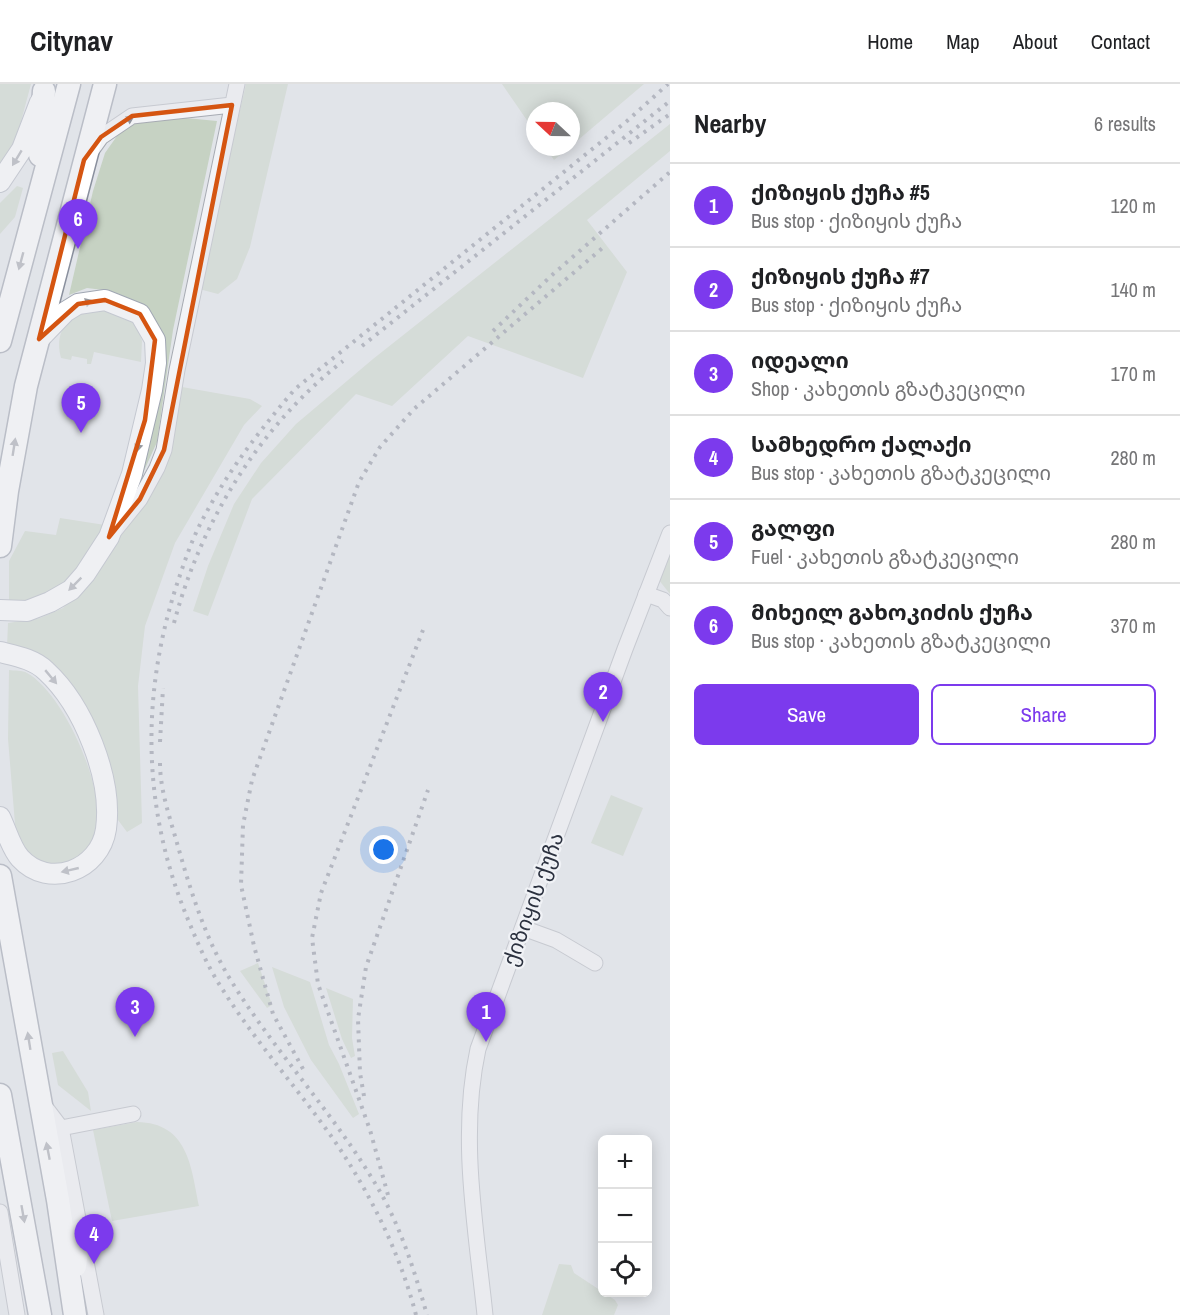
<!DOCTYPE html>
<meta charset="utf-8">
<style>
:root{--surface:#fff;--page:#f2f2f2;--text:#202124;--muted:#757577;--line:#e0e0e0;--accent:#7c3aed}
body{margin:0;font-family:"Archivo Narrow","Noto Sans Georgian",sans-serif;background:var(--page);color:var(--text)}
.controls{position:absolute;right:18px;bottom:18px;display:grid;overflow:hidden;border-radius:9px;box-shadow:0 3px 15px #0003}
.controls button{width:54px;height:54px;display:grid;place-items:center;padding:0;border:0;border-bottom:2px solid var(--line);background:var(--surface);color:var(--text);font:30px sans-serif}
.compass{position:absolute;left:526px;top:18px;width:54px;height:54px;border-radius:50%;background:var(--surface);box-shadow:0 3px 15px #0003;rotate:292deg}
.you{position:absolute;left:384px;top:766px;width:21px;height:21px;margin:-15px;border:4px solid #fff;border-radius:50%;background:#1a73e8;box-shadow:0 0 0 9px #1a73e833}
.badge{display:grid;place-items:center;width:39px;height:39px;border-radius:50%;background:var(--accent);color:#fff;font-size:20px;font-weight:700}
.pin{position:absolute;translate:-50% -50px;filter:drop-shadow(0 2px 3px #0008)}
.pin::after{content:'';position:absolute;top:32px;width:21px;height:18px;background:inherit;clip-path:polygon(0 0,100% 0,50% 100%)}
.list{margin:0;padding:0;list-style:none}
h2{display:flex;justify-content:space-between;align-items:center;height:78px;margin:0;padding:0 24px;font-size:26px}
h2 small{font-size:20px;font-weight:400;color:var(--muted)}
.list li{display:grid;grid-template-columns:39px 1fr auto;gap:18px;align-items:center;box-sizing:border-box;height:84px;padding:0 24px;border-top:2px solid var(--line)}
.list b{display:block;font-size:22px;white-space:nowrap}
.list p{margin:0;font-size:20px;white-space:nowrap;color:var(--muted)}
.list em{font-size:20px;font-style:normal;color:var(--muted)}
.actions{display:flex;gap:12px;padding:18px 24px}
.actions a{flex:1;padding:14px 0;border:2px solid var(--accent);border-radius:9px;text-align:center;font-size:21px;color:var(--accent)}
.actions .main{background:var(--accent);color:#fff}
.icon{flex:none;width:33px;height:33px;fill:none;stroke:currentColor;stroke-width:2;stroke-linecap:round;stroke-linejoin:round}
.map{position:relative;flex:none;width:670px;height:1231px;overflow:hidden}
header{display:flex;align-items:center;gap:36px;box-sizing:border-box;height:84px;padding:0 30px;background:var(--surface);border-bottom:2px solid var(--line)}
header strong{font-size:28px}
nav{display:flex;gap:33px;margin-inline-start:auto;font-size:21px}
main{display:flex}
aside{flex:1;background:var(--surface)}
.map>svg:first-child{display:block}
.green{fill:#c6d2c3}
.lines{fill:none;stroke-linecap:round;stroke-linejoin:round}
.minor-casing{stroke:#a7abb3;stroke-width:17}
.major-casing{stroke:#a1a7b3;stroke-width:22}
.highway-casing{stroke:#8a909e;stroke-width:25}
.minor{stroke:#f3f4f7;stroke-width:15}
.major{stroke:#fff;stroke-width:20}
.highway{stroke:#fff;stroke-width:22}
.rail{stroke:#7c8291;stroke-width:4;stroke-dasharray:3 6;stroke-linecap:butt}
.oneway{fill:#8f929b}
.oneway2{fill:#95989f}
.marked{fill:none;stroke:#d55511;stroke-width:4.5;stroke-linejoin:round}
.labels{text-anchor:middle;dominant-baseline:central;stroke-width:4.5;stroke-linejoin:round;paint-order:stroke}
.street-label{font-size:21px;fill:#2b313f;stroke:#f0f2f6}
</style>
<header>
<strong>Citynav</strong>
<nav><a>Home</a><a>Map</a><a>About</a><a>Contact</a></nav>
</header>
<main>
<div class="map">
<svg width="670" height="1231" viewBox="0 0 670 1231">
<rect width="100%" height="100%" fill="#e1e4e9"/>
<g class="green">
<polygon points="0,0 31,0 15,60 0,87"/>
<polygon points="246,0 288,0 250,163 237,195 218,210 199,205"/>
<polygon points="502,0 644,0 571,62 571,27 535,27 535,48"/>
<polygon points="175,33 217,37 173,246 157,358 138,400 157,311 140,221 103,206 87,204 69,211 93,107 105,69 117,52 133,38"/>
<polygon points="670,40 670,67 587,136 627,188 583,294 468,252 392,322 356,310 252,415 208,532 193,527 208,482 234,420 261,379 296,340 373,275"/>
<polygon points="545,63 570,63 554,76"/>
<polygon points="17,102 23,104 15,133 0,150 0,119"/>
<path d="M98,221l38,18 6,18 -1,21 -47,-10 -3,12h-4v-5l-15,-3 -1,4 -10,-2c-8,-32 11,-42 37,-53z"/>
<polygon points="182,303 250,315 262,322 244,341 175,459 145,542 138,602 142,739 127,748 118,736 114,704 103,658 90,634 7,563 8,539 40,534 63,524 91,490 117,451 176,332"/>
<polygon points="60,434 105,441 68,502 30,518 9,517 9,477 25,447 56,451"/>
<polygon points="670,465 670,510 658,495"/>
<path d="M9,586c5,1 14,0 18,3 44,23 113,182 36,190 -21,2 -30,-1 -46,-15l-9,-109z"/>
<polygon points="611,711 643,724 623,772 591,759"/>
<polygon points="258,879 272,921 267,924 240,887"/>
<polygon points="272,883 310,898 329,961 339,980 359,1030 353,1034 311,976 284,923"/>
<polygon points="326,904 353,915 352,954 355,972 351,974 342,955"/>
<polygon points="63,967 88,1008 91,1027 58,1001 52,969"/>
<path d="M137,1038c51,1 54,44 62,84l-87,15 -19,-91z"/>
<polygon points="559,1180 571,1181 574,1189 615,1216 618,1221 614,1231 542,1231"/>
</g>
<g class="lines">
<defs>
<g id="minor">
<polyline points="91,67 101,53 132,32 232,21"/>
<polyline points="115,446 140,415 157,384 164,366 177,286 237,0"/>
<polyline points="646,510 663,516 670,524"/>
<polyline points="523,844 556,856 595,879"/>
<polyline points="42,1019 61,1044 96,1231"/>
<polyline points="61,1044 133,1030"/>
<polyline points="0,1128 17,1231"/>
<path d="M485,1231c-9,-87 -26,-179 -7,-266l147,-400 45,-116"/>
</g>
<g id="major">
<polyline points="0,98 22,65 40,18"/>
<polyline points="0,526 27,527 50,518 71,506 85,490 109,453 132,390 152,306 156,279 155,256 140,230 105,216 78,220 65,228 39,255"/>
<path d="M0,568c16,4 34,7 46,19 37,34 67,107 60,158 -6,41 -57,61 -86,29 -9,-10 -14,-29 -20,-41"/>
</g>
<g id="highway">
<polyline points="40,71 44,7"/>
<polyline points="0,257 69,0"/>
<polyline points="0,462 7,407 26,302 105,0"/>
<polyline points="0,792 58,1116 75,1231"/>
<polyline points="0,1011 40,1231"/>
<polyline points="75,1182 80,1148"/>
</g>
</defs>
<use href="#minor" class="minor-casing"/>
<use href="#major" class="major-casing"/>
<use href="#highway" class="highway-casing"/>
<use href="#minor" class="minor"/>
<use href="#major" class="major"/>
<use href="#highway" class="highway"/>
<g class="rail">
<polyline points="629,59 670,30"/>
<polyline points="493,247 551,192 670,88"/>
<polyline points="362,262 670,17"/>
<path d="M174,539c27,-102 86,-197 169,-262"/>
<polyline points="160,658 163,604"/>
<path d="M160,679c0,27 10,55 17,80 13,46 28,95 53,136 43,70 100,130 143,201 26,41 41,89 54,135"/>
<polyline points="303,985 273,930 254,862 241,801 243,741 252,696 359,398 380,363 414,325 606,161"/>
<polyline points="364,1012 360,989 358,935 366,883 428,706"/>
<polyline points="388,1111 370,1046 318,900 312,854 321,809 423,546"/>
<path d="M416,1231c-16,-61 -43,-116 -78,-169 -37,-54 -82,-103 -117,-159 -13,-20 -23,-43 -32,-65 -46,-109 -49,-222 -13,-335 8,-24 16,-49 29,-72 25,-47 56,-86 90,-126l332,-268 41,-37"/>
</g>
</g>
<defs><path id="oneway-solid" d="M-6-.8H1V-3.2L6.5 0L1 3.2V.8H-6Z" transform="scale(1.5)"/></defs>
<use class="oneway" href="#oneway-solid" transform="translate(126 37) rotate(-30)"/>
<g class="oneway2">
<use href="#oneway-solid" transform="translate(17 74) rotate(121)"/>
<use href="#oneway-solid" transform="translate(21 177) rotate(105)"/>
<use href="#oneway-solid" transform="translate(84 219) rotate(-17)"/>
<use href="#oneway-solid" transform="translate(139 359) rotate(104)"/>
<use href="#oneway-solid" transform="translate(14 363) rotate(-81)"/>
<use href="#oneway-solid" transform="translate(75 500) rotate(135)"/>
<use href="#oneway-solid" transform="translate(51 593) rotate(50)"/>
<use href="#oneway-solid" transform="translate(70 786) rotate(167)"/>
<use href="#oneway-solid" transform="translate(29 957) rotate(-99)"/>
<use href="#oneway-solid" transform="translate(48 1067) rotate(-101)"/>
<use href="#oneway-solid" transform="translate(23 1130) rotate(80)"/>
</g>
<path d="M0 0H670V1231H0ZM232,21l-68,345 -24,49 -31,38 36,-117 10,-80 -15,-26 -35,-14 -27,4 -39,35 45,-179 17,-23 31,-21z" fill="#e1e4e9" fill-opacity=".55" fill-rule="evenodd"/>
<path class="marked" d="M232,21l-68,345 -24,49 -31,38 36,-117 10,-80 -15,-26 -35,-14 -27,4 -39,35 45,-179 17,-23 31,-21z"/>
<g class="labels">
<g class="street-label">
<text transform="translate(533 815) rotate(-70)">ქიზიყის ქუჩა</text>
</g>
</g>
</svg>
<div class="controls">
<button>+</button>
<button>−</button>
<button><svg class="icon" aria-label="locate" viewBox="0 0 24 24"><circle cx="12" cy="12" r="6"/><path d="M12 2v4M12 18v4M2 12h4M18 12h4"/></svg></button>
</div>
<svg class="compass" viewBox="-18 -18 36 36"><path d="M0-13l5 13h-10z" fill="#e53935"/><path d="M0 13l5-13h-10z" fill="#757577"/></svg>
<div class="you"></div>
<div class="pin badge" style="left:486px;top:958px">1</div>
<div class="pin badge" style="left:603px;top:638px">2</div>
<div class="pin badge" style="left:135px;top:953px">3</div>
<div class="pin badge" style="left:94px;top:1180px">4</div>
<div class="pin badge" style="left:81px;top:349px">5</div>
<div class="pin badge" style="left:78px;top:165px">6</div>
</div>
<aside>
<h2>Nearby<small>6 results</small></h2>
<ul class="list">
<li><span class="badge">1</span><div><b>ქიზიყის ქუჩა #5</b><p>Bus stop · ქიზიყის ქუჩა</p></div><em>120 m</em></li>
<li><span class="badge">2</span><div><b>ქიზიყის ქუჩა #7</b><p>Bus stop · ქიზიყის ქუჩა</p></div><em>140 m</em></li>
<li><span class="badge">3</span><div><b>იდეალი</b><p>Shop · კახეთის გზატკეცილი</p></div><em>170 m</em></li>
<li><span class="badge">4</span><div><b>სამხედრო ქალაქი</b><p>Bus stop · კახეთის გზატკეცილი</p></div><em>280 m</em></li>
<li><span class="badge">5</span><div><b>გალფი</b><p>Fuel · კახეთის გზატკეცილი</p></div><em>280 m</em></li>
<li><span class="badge">6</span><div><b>მიხეილ გახოკიძის ქუჩა</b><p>Bus stop · კახეთის გზატკეცილი</p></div><em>370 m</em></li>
</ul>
<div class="actions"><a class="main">Save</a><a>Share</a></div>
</aside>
</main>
